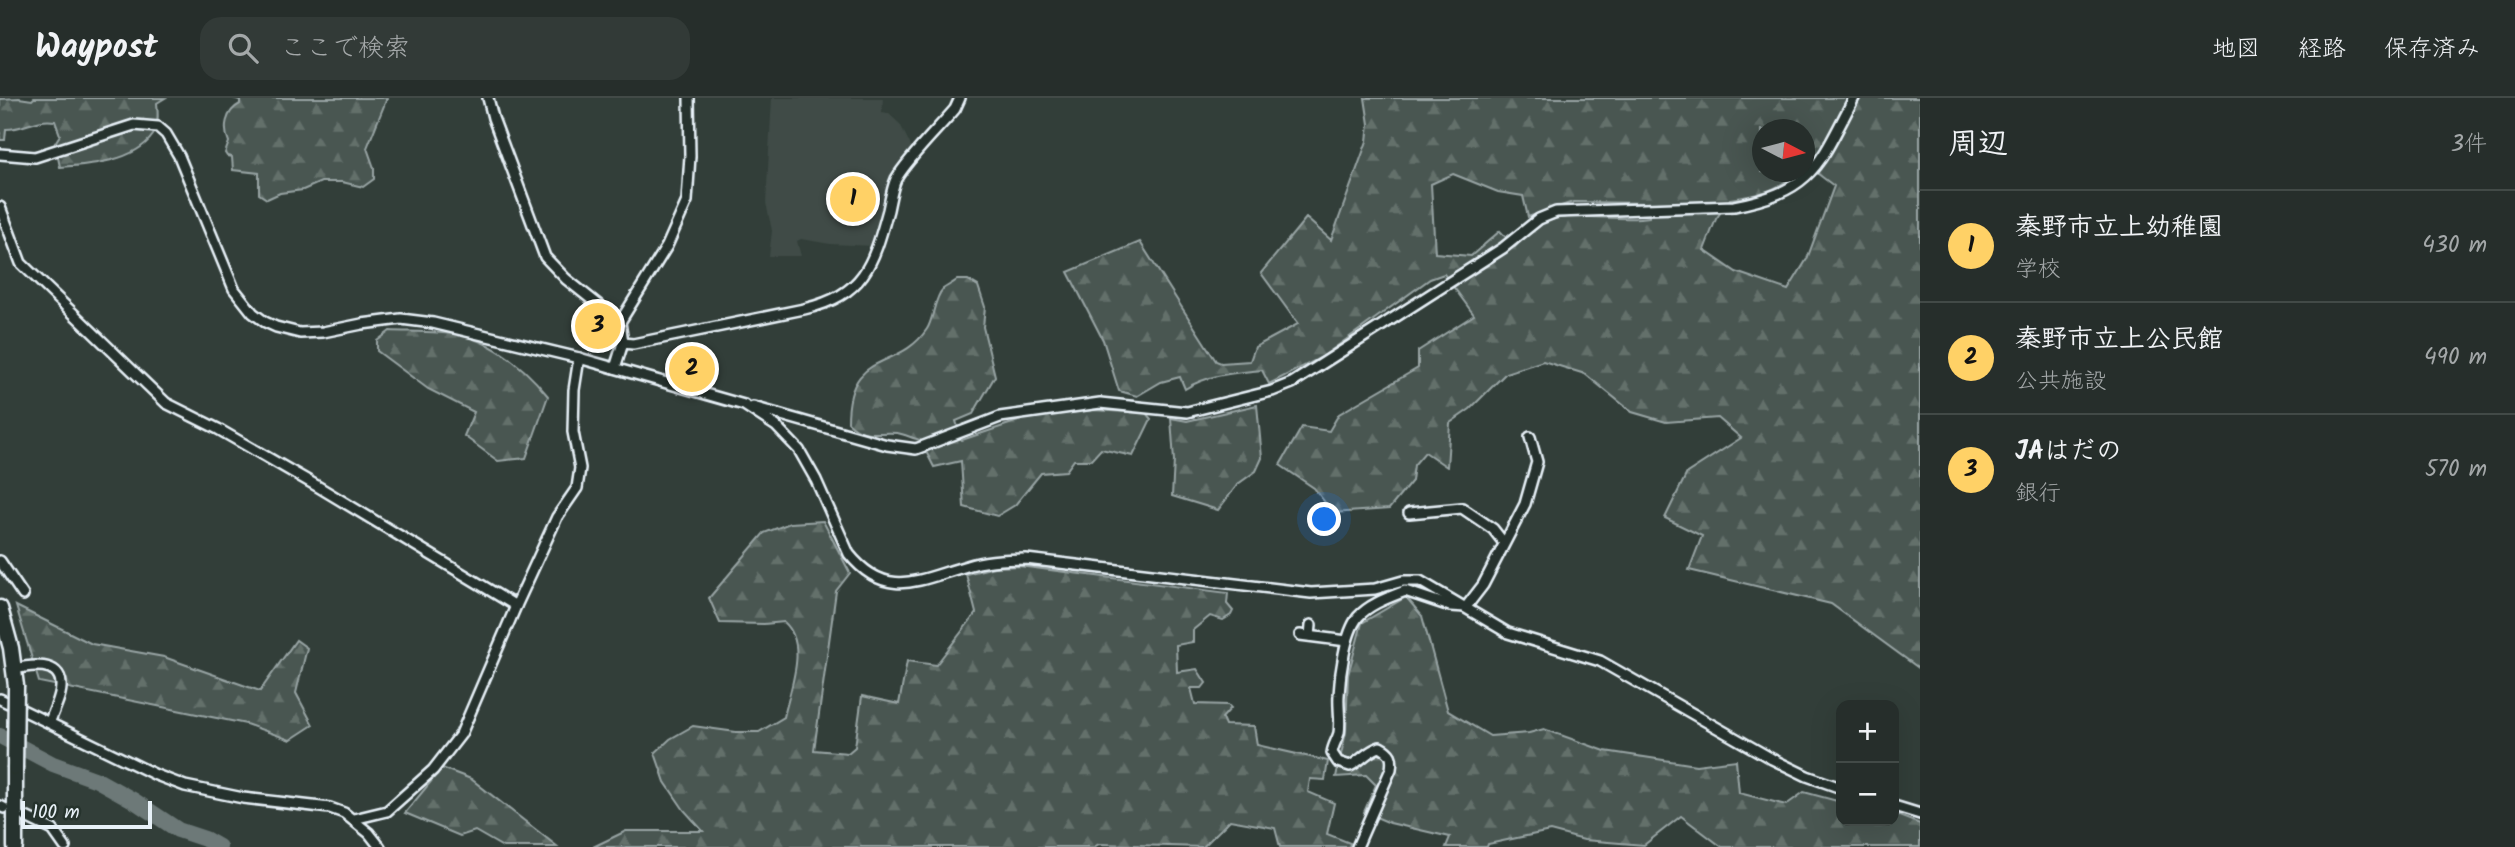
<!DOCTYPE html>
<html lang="ja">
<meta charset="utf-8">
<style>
:root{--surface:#262e2b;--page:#323a37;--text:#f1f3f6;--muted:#a4a8a9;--line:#424a47;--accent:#ffd166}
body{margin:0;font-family:Kalam,"Klee One",sans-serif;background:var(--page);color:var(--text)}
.controls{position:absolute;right:21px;bottom:21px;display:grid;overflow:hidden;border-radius:14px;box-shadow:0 7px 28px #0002}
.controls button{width:63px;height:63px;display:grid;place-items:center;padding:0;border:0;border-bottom:2px solid var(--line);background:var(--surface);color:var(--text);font:35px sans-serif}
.compass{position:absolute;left:1752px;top:21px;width:63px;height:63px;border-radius:50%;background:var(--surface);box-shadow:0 7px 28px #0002;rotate:96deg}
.scale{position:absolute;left:21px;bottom:18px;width:131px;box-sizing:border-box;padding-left:7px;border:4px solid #e8f1f8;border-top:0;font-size:19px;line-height:24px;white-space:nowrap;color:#e8f1f8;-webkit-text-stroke:5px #26332d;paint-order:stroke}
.you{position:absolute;left:1325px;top:422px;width:24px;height:24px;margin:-18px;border:5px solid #fff;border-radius:50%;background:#1a73e8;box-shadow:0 0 0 10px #1a73e833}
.badge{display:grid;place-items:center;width:46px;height:46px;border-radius:50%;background:var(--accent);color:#111;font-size:23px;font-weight:700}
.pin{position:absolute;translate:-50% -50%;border:4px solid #fff;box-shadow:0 2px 7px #0006}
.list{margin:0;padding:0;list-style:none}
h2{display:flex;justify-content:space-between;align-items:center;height:91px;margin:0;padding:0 28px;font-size:30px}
h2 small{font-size:23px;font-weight:400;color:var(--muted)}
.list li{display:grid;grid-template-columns:46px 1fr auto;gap:21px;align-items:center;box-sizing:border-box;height:112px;padding:0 28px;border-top:2px solid var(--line)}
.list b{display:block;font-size:26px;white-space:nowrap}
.list p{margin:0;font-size:23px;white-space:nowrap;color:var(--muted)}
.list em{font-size:23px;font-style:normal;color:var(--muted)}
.icon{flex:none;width:38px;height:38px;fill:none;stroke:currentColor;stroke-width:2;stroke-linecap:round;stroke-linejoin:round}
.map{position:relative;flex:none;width:1920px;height:749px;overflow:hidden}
header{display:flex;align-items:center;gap:42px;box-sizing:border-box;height:98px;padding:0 35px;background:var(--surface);border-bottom:2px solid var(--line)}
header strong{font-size:33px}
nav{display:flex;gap:38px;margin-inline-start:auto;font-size:24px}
.search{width:490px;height:63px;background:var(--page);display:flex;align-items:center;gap:18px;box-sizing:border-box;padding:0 24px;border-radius:21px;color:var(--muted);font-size:26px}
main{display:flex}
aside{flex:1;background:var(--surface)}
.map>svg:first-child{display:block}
.built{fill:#3f4b46}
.forest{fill:url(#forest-firs);stroke:#98a4a4;stroke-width:2;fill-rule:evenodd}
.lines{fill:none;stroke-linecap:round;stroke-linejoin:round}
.river{stroke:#6d7978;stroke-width:16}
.minor-casing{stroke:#e8f1f8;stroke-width:14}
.highway-casing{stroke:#e8f1f8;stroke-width:19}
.minor{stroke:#26332d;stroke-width:9}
.highway{stroke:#26332d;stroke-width:14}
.highway-bridge-casing{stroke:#e8f1f8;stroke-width:19;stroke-linecap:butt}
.highway-bridge{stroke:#26332d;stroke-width:14}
</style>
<header>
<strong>Waypost</strong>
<div class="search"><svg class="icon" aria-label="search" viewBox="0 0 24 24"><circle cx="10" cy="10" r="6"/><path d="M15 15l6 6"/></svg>ここで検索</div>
<nav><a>地図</a><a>経路</a><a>保存済み</a></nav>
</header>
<main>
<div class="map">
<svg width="1920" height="749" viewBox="0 0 1920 749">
<defs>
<pattern id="forest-firs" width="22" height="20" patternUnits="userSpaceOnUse" patternTransform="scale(1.75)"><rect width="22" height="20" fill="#495651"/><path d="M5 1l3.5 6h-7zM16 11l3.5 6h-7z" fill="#636f6b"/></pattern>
</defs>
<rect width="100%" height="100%" fill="#323e39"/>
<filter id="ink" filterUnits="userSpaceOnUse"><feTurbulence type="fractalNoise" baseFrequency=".0143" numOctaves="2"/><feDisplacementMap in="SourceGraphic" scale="14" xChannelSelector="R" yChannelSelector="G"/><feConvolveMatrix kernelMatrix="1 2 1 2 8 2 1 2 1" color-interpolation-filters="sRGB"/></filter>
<g filter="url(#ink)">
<polygon class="built" points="772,0 883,0 882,15 889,16 900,26 914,54 897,74 888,89 874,148 830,146 801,141 797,143 801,158 769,158 772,133 766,105"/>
<g class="forest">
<path d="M19,0l13,2 2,-2h131l-8,5c1,10 2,23 -4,32 -19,27 -64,30 -93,32l-5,-24 5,-8 -5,-14c-20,-3 -29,8 -49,8l-1,11h-5v-41z"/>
<path d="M233,0h154l-20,50 7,20v11l-11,8 -21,-5h-21l-18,8 -23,3 -13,6 -8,-5v-21l-26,-3 -1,-13 -5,-1 -2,-3 4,-11c-6,-13 -4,-30 11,-38v-4z"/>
<path d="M1365,0h555v571l-89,-65 -142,-34 13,-34 -37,-18 22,-45 54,-35 -23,-20 -52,4 -34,-10 -47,-38 -42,-13 -37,12 -36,36 -20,14 -3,44 -22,-15 -11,13 -2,16 -23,28 -56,4 -19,-25 -34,-23 22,-38 27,4 10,-17 79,-46v-17l56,-36 -30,-41 -14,5 -108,78 -53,27 -7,-14c-27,3 -54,4 -77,19l-5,-12 -19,5 -24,14 -18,-5 -16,-51 -35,-68 72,-30 76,119 5,2 29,-2 5,-14 43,-23 -37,-51 45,-55 25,22 36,-99 2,-17zM1762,32h42l1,34 29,22 -27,73 -19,31 -52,-18 -32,-22 12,-31 14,-20c25,-3 49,-8 67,-27h-35zM1453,76l45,18 25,4 5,21 45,-15 76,1v14c-36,6 -82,-10 -115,10 -7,4 -13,14 -19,20l-15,-16 -29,25 -36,-3 -4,-69z"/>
<path d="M957,182h11l10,6 7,21 -2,20 12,49 -22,38 -17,7 6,19 65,-22 66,-8 53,3 5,6 -18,37 -32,-7 -10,11h-17l-8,11 -25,2 -26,32 -18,11 -33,-9 -3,-46 -27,6 -14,-27c-8,-2 -16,-6 -23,-7 -21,-2 -32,6 -49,-11 0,-75 50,-49 79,-93 7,-11 7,-31 16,-40 4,-3 10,-6 14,-9z"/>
<path d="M390,233c22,1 48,0 70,4 36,8 66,34 88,61l-22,62 -28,3 -34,-25 10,-24 -46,-23 -51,-38v-10z"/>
<polygon points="1257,307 1262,360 1256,373 1238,386 1218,412 1172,398 1174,363 1171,320 1187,323"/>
<path d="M823,423l27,52 -14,18 -22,159 34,3 7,-6 7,-51 37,8 8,-43 29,4 40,-52 -10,-39 28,-7 25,-1 209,27 -1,11 6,7 -2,4 -8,5 -13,-4 -17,14v12l-17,3 1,27 20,-3 9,14 -4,5h-11l4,16 33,1 3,3 -9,10 3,7 29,1 3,19 71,16 -3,19 -15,-1 -2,13 26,11 -7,31 23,9 -1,4h-69l-5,-19 -45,-8 -27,27 -104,-3 -5,3h-501l33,-16h77l-19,-21 -19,-28 -10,-29 15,-14 23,-13 43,6h23l25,-15c6,-28 25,-73 0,-95l-20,2 -44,-1 -11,-25 55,-65 26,-10z"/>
<polygon points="1406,499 1422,518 1448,613 1490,638 1529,635 1544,631 1605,653 1696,667 1736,662 1739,695 1786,707 1804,694 1841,704 1841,723 1894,723 1894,716 1920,726 1920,749 1722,749 1681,718 1644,747 1584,742 1550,733 1488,746 1487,749 1446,749 1450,739 1390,725 1364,714 1376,687 1366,677 1336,679 1346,634 1348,577 1362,525"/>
<polygon points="16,508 92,546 164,559 260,593 296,542 307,550 296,595 313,627 290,642 246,626 39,584"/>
<polygon points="442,670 471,681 558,749 503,749 475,733 460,738 405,715"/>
</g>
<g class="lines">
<polyline class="river" points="0,638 53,666 97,682 133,702 178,732 205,741 219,749"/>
<defs>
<g id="minor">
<polyline points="488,0 493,20 545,159 566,181 620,224"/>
<path d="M0,56l35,3 99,-32 24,2 8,7 13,22 55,133 19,24 12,9 11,5 24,6 23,-1 39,-8 39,-5 32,4 146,35 165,47 32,21 23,24 17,30 33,74c38,47 71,25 118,12 19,-6 39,-7 59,-7l285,34 64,-4 28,-8h17l88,52 92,28 172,98 35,17 34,12"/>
<polyline points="0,109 21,165 166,305 218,331 317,388 516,508"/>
<path d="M623,245l10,1 171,-35c60,-14 69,-44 84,-99 2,-9 4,-22 8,-31 12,-21 42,-50 59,-70l5,-11"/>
<polyline points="615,270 623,245 620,224 667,148 687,103 690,58 689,0"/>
<path d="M753,309l134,38 29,4 84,-32 100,-14 87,9 85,-21 20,-8 211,-135 36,-29 17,-7 178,-6c80,-15 85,-42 120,-108"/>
<polyline points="1409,415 1462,410 1493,431 1504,445"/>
<polyline points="0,463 23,497"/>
<polyline points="1300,537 1347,543"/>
<polyline points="1310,538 1311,527"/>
<path d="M15,571c15,-4 45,-8 46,15 1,11 -7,26 -11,37"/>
<polyline points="0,601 156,677 185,688 243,700 330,710 344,715 369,735 380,749"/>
<polyline points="0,708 4,710"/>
<polyline points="1894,708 1920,716"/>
<polyline points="26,719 53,732 65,749"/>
<polyline points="354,721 387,713 433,672 461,636 516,508 557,419 577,390 580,370 573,334 574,292 579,260"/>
<path d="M1357,749l34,-78c2,-12 0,-16 -11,-22 -13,4 -18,13 -30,19l-12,-4 -6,-9c1,-8 5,-13 7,-20 2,-12 -1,-26 0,-38 1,-21 6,-62 19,-78 11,-13 32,-20 47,-26l45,15 16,1 17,-22 42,-81 12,-42 -7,-25"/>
</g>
<g id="highway">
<polyline points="0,510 11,550 16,588"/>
<polyline points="15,749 15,670"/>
</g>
</defs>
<use href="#minor" class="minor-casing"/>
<use href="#highway" class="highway-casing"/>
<use href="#minor" class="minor"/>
<use href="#highway" class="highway"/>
<defs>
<polyline id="highway-bridge" points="15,670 16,588"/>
</defs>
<use href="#highway-bridge" class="highway-bridge-casing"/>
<use href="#highway-bridge" class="highway-bridge"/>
</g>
</g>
</svg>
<div class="controls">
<button>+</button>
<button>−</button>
</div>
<svg class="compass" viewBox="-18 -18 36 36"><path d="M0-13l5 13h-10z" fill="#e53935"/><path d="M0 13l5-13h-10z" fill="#a4a8a9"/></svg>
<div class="scale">100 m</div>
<div class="you"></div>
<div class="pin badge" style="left:853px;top:101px">1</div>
<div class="pin badge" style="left:692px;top:271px">2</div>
<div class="pin badge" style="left:598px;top:228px">3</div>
</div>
<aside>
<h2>周辺<small>3件</small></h2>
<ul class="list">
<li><span class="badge">1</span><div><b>秦野市立上幼稚園</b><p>学校</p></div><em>430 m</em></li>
<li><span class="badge">2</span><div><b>秦野市立上公民館</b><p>公共施設</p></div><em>490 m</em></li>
<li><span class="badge">3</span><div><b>JAはだの</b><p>銀行</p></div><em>570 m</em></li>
</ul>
</aside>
</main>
